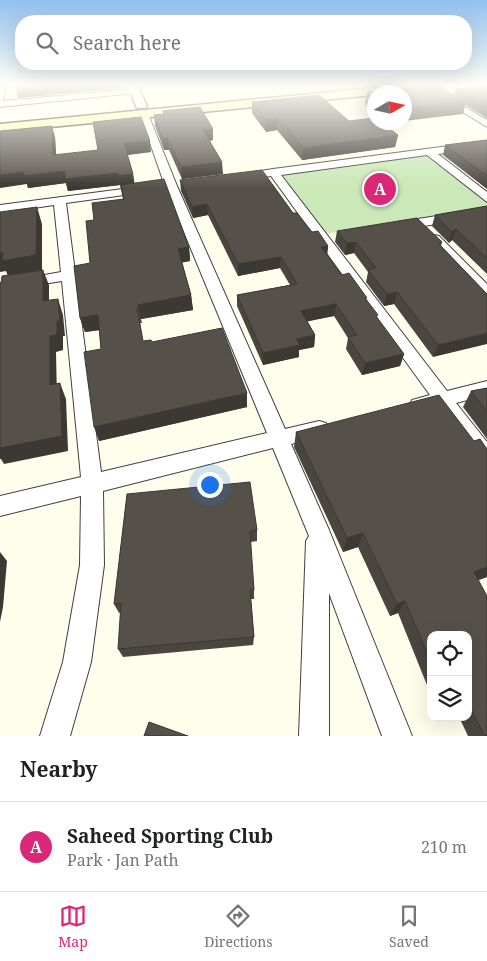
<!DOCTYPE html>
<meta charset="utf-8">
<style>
:root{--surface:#fff;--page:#f2f2f2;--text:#202124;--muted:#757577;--line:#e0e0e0;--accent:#db2777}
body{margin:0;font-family:"Noto Serif",serif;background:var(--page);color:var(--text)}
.controls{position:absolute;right:15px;bottom:15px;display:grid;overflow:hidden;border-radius:10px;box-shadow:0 5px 20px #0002}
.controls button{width:45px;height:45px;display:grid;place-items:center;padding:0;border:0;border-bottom:1px solid var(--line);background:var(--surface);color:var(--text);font:25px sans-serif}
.compass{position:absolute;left:367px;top:85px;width:45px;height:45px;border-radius:50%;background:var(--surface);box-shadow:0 5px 20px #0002;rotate:81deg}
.you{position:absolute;left:209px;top:484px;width:18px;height:18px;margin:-12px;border:4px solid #fff;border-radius:50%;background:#1a73e8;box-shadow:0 0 0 8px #1a73e833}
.badge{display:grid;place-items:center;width:32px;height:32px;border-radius:50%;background:var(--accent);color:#fff;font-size:16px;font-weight:700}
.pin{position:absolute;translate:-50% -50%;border:2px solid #fff;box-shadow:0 1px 5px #0006}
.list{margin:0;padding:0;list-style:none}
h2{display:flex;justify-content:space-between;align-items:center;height:65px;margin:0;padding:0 20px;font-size:21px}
h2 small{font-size:16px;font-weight:400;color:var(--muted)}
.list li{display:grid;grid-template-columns:32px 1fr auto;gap:15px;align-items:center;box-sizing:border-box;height:90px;padding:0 20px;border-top:1px solid var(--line)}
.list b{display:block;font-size:19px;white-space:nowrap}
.list p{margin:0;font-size:16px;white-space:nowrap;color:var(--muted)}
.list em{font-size:16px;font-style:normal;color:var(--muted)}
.icon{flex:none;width:28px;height:28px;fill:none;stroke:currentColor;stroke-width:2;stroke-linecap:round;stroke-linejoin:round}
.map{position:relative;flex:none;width:487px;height:736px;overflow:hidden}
.search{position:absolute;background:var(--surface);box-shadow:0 5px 20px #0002;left:15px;right:15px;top:15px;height:55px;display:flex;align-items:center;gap:12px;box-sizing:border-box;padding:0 18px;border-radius:20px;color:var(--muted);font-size:19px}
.sheet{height:155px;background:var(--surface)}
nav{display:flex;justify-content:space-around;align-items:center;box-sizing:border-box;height:70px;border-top:1px solid var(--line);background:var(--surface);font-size:14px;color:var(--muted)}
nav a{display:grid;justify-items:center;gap:2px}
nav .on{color:var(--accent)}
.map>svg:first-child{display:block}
.green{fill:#cae8b8}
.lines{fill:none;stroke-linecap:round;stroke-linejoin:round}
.minor-casing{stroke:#404040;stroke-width:2}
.tertiary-casing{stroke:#404040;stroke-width:3}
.secondary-casing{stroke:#2f2f2f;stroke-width:3}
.minor{fill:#fff;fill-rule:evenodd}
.tertiary{fill:#fff;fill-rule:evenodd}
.secondary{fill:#fafdaa;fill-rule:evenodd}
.wall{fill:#49453f}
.shaded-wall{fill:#3c3833}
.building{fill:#555049;stroke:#3c3833}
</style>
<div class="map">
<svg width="487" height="736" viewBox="0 0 487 736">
<rect width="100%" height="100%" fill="#fffeed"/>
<polygon class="green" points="425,154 487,203 487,208 323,234 281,174"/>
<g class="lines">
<defs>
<g id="minor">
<polygon points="0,85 6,85 3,101 135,89 139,91 135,93 0,107"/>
<polygon points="419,85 428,85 487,120 487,127"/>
<polygon points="141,112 148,114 177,186 285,429 319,421 326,423 329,429 326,435 291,444 329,530 412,736 382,736 329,593 329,736 299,736 306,541 309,536 273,448 103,491 104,565 91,662 70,736 40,736 63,662 80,565 81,496 0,516 0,496 81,477 62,281 0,291 0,283 61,272 54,205 0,213 0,205 146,186 152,189 146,192 66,203 101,472 267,433 165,186 140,114"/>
<polygon points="487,141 487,147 438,154 487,192 487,202 427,155 281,175 447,391 487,381 487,395 456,403 487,442 487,467 480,464 438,407 419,412 412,410 410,405 412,400 430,395 271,176 241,180 235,177 241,174 273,169"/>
<polygon points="487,208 487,216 399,230 393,226 399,222"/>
<polygon points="434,235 439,236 487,284 487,297 482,295 429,242 427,239 429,236"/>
</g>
<polygon id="tertiary" points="127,85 137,85 147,106 145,108 137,108"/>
<polygon id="secondary" points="405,85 443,85 437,88 374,92 374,95 0,132 0,124"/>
</defs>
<use href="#minor" class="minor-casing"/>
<use href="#tertiary" class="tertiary-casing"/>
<use href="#secondary" class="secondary-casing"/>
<use href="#minor" class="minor"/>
<use href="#tertiary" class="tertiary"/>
<use href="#secondary" class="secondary"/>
</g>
<g class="wall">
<polygon points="487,85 487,118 465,105 463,114 374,92 374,112 365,104 367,92 454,95 456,89"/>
<polygon points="252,102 349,121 398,135 395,147 302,160 277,130 266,132 252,113"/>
<polygon points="163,111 213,140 210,141 223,174 182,179 169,150 164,150 155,126 154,115 163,114"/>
<polygon points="55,137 56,155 151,152 127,155 133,174 134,183 189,247 190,261 182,262 191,295 193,310 141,319 142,323 140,323 143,341 152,342 247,407 99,441 101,349 99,330 85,332 80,318 90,263 94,220 123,199 120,185 68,191 66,183 28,188 27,184"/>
<polygon points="487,140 487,189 443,155 445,145"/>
<polygon points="180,180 293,213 312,232 328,246 327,254 342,275 367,300 377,318 404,354 400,366 362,375 346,349 348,338 334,316 307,321 315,335 314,347 299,350 299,357 263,365 237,306 237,295 290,285 280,268 238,276 208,215 193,218 181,191"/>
<polygon points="487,206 487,274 452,240 449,243 432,226 435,215"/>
<polygon points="337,231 442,242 441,246 487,294 433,357 394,304 384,306 366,282 368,272 354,253 345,255 335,242"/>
<polygon points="487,388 487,439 463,407 471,391"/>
<polygon points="296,432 474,441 487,449 487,577 479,580 487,736 468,736 459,717 468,717 468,635 431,635 431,695 398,613 390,616 358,547 343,552 294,447"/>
<polygon points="127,494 257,530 257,541 250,542 254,590 254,599 251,599 254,637 253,645 123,657 118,649 121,612 119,613 114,604"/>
</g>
<g class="shaded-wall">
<polygon points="36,85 122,85 123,88 18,98 15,86"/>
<polygon points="466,102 463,114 404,121 404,108"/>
<polygon points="278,118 277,130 266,132 266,120"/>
<polygon points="52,126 55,137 57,167 53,155"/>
<polygon points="213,129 213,140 204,141 203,130"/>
<polygon points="398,135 395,147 302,160 303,148"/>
<polygon points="167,138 169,150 164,150 163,139"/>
<polygon points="150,141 151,152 126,155 124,143"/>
<polygon points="222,162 223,174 182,179 181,167"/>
<polygon points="65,171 118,173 120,185 68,191 66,183 28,188 27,184 0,188 0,175 24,172"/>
<polygon points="133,174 135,186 121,188 119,176"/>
<polygon points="207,204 208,215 193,218 192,207"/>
<polygon points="37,207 42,224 42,273 9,279 6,271 0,272 0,253 3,252"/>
<polygon points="456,229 452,240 449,243 452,232"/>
<polygon points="356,242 354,253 345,255 347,243"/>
<polygon points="328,246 327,257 321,247"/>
<polygon points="189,247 190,261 180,263 178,249"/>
<polygon points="281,257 280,268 238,276 238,264"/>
<polygon points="43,270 49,285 49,317 43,301"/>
<polygon points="397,292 394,304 384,306 387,294"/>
<polygon points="191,295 193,310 141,319 138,305"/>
<polygon points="58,299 63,315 65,336 63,336 63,350 56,352 57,401 50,385 50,336 57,321"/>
<polygon points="336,304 334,316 300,323 301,311"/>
<polygon points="98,315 101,330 85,332 80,318"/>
<polygon points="487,333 487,344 433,357 438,345"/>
<polygon points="315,335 314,347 299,350 299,357 263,365 263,353 296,339"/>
<polygon points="404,354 400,366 362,375 365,363"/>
<polygon points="60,383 66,399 68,451 4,464 1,459 0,459 0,448"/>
<polygon points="247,393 247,407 99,441 94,427"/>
<polygon points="363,533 358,547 343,552 347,538"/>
<polygon points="0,552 7,561 3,607 0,622"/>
<polygon points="487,567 487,577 464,584 474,572"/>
<polygon points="405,601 398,613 390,616 397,604"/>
</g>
<g class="building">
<polygon points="15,85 36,85 15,86"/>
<polygon points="431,85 436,85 466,102 404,108 404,92 374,92 374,98 367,92"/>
<polygon points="487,85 487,107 456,89"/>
<polygon points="319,95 349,121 374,118 374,122 381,122 398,135 303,148 278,118 266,120 252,102"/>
<polygon points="200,107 213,129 203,130 222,162 181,167 167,138 163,139 154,115 164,114 163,111"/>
<polygon points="141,117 150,141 124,143 133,174 119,176 118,173 65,179 65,171 24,176 24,172 0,175 0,131 52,126 53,155 98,150 93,122"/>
<polygon points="487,140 487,176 445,145"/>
<polygon points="262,170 293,213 297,213 312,232 318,231 328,246 321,247 342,275 349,273 367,298 365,298 378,315 376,316 404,354 365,363 348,337 357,335 336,304 301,311 315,335 296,339 300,345 263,353 237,295 297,284 281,257 238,264 207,204 192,207 180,180"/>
<polygon points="164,179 189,247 178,249 191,295 138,305 139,308 137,308 143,341 151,340 152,342 222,328 247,393 94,427 84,352 101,349 98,315 80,318 74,266 90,263 86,221 94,220 92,203 124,199 121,185"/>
<polygon points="487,206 487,258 456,229 452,232 435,215"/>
<polygon points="37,207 36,255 2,261 3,252 0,253 0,212"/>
<polygon points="417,218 442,242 439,244 487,294 487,333 438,345 397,292 387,294 368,270 376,268 356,242 347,243 337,231"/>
<polygon points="43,270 43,301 58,299 60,320 57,321 57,335 50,336 50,385 60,383 62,436 0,448 0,283 1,283 2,276"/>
<polygon points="487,388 487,412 471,391"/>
<polygon points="439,395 474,441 480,439 487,449 487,567 474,572 487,596 487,736 485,736 468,704 468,635 431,635 431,662 405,601 397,604 363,533 347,538 296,432"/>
<polygon points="250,482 257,530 250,531 254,590 250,590 254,637 118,649 121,603 114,604 127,494"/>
<polygon points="149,722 188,736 144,736"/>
</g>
<linearGradient id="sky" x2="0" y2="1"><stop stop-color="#93c0ed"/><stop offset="0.45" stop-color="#fffff7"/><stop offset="1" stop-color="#fffff7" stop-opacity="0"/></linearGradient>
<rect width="487" height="188" fill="url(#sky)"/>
</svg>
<div class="controls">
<button><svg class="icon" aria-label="locate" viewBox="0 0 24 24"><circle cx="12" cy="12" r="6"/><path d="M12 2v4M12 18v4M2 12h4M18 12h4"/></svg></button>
<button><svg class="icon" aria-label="layers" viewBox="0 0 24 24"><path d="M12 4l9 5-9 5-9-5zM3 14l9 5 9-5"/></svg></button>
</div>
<svg class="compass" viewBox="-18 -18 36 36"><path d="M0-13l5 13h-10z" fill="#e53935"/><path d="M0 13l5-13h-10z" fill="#757577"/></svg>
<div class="you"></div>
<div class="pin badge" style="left:380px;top:189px">A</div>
<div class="search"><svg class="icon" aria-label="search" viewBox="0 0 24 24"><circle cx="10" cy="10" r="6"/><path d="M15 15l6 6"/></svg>Search here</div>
</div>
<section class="sheet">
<h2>Nearby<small></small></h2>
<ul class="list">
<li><span class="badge">A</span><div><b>Saheed Sporting Club</b><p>Park · Jan Path</p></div><em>210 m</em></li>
</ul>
</section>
<nav>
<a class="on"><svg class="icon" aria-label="map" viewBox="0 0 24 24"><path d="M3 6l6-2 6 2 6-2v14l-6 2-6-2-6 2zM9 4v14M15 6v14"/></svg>Map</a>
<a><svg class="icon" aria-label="directions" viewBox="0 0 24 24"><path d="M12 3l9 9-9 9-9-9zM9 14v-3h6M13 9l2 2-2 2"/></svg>Directions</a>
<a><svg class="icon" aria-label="saved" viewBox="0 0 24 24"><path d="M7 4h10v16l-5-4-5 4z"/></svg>Saved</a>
</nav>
